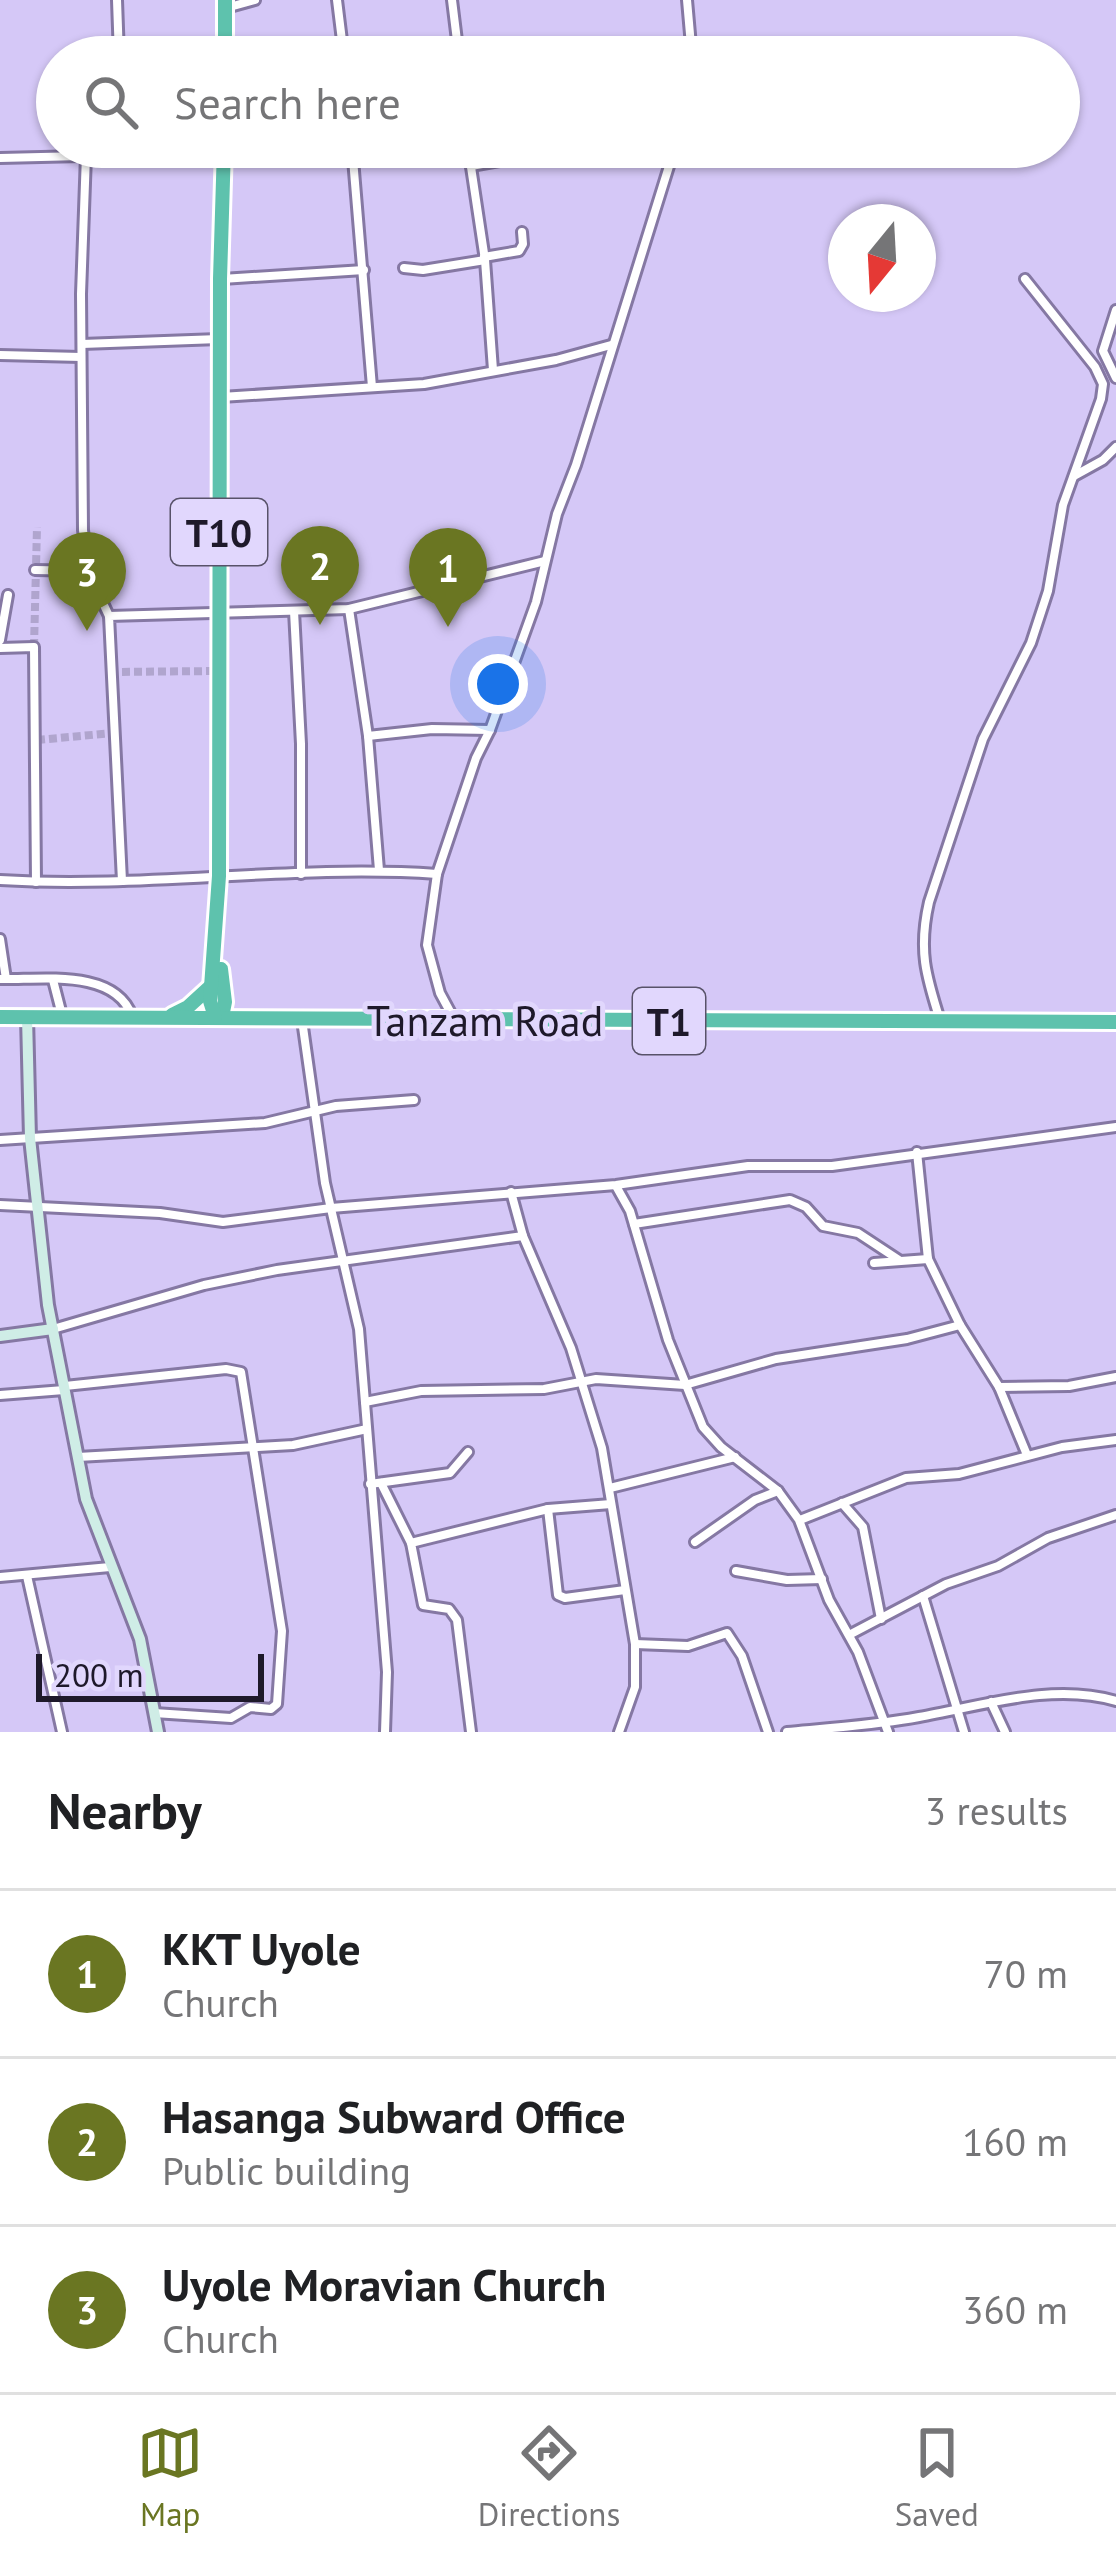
<!DOCTYPE html>
<style>
:root{--surface:#fff;--page:#f6f6f6;--text:#202124;--muted:#757577;--line:#e0e0e0;--accent:#6a7622}
body{margin:0;font-family:"PT Sans",sans-serif;background:var(--page);color:var(--text)}
.compass{position:absolute;left:828px;top:204px;width:108px;height:108px;border-radius:50%;background:var(--surface);box-shadow:0 3px 9px #0004;rotate:198deg}
.scale{position:absolute;left:36px;bottom:30px;width:228px;box-sizing:border-box;padding-left:12px;border:6px solid #1e192a;border-top:0;font-size:33px;line-height:42px;white-space:nowrap;color:#1e192a;-webkit-text-stroke:9px #e1d7fd;paint-order:stroke}
.you{position:absolute;left:498px;top:684px;width:42px;height:42px;margin:-30px;border:9px solid #fff;border-radius:50%;background:#1a73e8;box-shadow:0 0 0 18px #1a73e833}
.badge{display:grid;place-items:center;width:78px;height:78px;border-radius:50%;background:var(--accent);color:#fff;font-size:39px;font-weight:700}
.pin{position:absolute;translate:-50% -99px;filter:drop-shadow(0 3px 6px #0008)}
.pin::after{content:'';position:absolute;top:63px;width:42px;height:36px;background:inherit;clip-path:polygon(0 0,100% 0,50% 100%)}
.list{margin:0;padding:0;list-style:none}
h2{display:flex;justify-content:space-between;align-items:center;height:156px;margin:0;padding:0 48px;font-size:51px}
h2 small{font-size:39px;font-weight:400;color:var(--muted)}
.list li{display:grid;grid-template-columns:78px 1fr auto;gap:36px;align-items:center;box-sizing:border-box;height:168px;padding:0 48px;border-top:3px solid var(--line)}
.list b{display:block;font-size:45px;white-space:nowrap}
.list p{margin:0;font-size:39px;white-space:nowrap;color:var(--muted)}
.list em{font-size:39px;font-style:normal;color:var(--muted)}
.icon{flex:none;width:66px;height:66px;fill:none;stroke:currentColor;stroke-width:2;stroke-linecap:round;stroke-linejoin:round}
.map{position:relative;flex:none;width:1116px;height:1732px;overflow:hidden}
.search{position:absolute;background:var(--surface);box-shadow:0 3px 9px #0004;left:36px;right:36px;top:36px;height:132px;display:flex;align-items:center;gap:30px;box-sizing:border-box;padding:0 42px;border-radius:66px;color:var(--muted);font-size:45px}
.sheet{height:660px;background:var(--surface)}
nav{display:flex;justify-content:space-around;align-items:center;box-sizing:border-box;height:168px;border-top:3px solid var(--line);background:var(--surface);font-size:33px;color:var(--muted)}
nav a{display:grid;justify-items:center;gap:6px}
nav .on{color:var(--accent)}
.map>svg:first-child{display:block}
.lines{fill:none;stroke-linecap:round;stroke-linejoin:round}
.street-tunnel{stroke:#b0a5ce;stroke-width:8;stroke-dasharray:8 4;stroke-linecap:butt}
.street-casing{stroke:#8578a3;stroke-width:14}
.secondary-casing{stroke:#8578a3;stroke-width:16}
.highway-casing{stroke:#fff;stroke-width:20}
.street{stroke:#fff;stroke-width:8}
.secondary{stroke:#cfede6;stroke-width:10}
.highway{stroke:#5ec2ad;stroke-width:14}
.labels{text-anchor:middle;dominant-baseline:central;stroke-width:10;stroke-linejoin:round;paint-order:stroke}
.shield{fill:#e1d7fd;stroke:#585269;stroke-width:3}
.shield-label{font-size:39px;font-weight:bold;fill:#1e192a}
.street-label{font-size:42px;fill:#1e192a;stroke:#e1d7fd}
</style>
<div class="map">
<svg width="1116" height="1732" viewBox="0 0 1116 1732">
<rect width="100%" height="100%" fill="#d5c8f7"/>
<g class="lines">
<g class="street-tunnel">
<polyline points="34,647 37,527"/>
<polyline points="110,672 218,671"/>
<polyline points="37,740 113,733"/>
</g>
<defs>
<g id="street">
<polyline points="117,0 119,57"/>
<polyline points="337,0 344,57"/>
<polyline points="452,0 459,57"/>
<polyline points="687,0 692,57"/>
<polyline points="226,8 255,0"/>
<polyline points="352,147 372,387"/>
<polyline points="468,147 485,260 493,370"/>
<polyline points="86,155 81,294 83,530 88,571 109,616"/>
<polyline points="353,155 369,157 426,149"/>
<polyline points="0,158 123,155 353,160"/>
<polyline points="471,166 505,160 534,147"/>
<polyline points="484,257 519,251 523,244 522,232"/>
<polyline points="404,268 423,270 485,260"/>
<polyline points="222,279 364,270"/>
<polyline points="1116,310 1103,351 1116,378"/>
<polyline points="82,344 219,339"/>
<polyline points="0,355 81,357"/>
<polyline points="221,397 424,384 556,360 611,345"/>
<polyline points="1074,476 1103,460 1116,447"/>
<polyline points="35,570 88,571"/>
<polyline points="349,609 368,736 379,870"/>
<polyline points="294,611 301,744 301,874"/>
<polyline points="0,640 8,595"/>
<polyline points="0,648 34,647 36,882"/>
<polyline points="368,736 432,729 490,730"/>
<path d="M0,880c146,9 292,-16 437,-6"/>
<polyline points="122,881 109,616 349,609 545,561"/>
<polyline points="0,939 6,979"/>
<path d="M0,979c41,1 115,-11 132,37"/>
<polyline points="53,980 62,1015"/>
<polyline points="454,1019 440,993 427,945 437,874 476,758 490,730 536,602 557,514 576,465 675,147"/>
<polyline points="302,1020 325,1183 359,1329 387,1672 385,1732"/>
<path d="M940,1020c-14,-44 -22,-70 -11,-118l54,-163 48,-96 17,-52 15,-86 38,-106 2,-15 -8,-17 -70,-88"/>
<polyline points="0,1140 265,1123 336,1106 414,1100"/>
<polyline points="917,1152 928,1259 960,1325 999,1387 1027,1455"/>
<polyline points="616,1186 630,1211 668,1340 703,1427 721,1447 778,1491 799,1520 829,1600 858,1652 888,1732"/>
<polyline points="511,1192 523,1236 571,1348 602,1448 635,1644 635,1687 619,1732"/>
<polyline points="0,1205 160,1213 223,1222 331,1208 616,1185 748,1166 832,1166 1116,1127"/>
<polyline points="634,1224 790,1200 806,1207 823,1226 858,1233 899,1260"/>
<polyline points="874,1263 928,1259"/>
<polyline points="53,1329 204,1285 277,1270 523,1236"/>
<polyline points="65,1386 226,1369 241,1372 282,1631 277,1704 271,1709 250,1707 231,1718 154,1713"/>
<polyline points="999,1387 1069,1386 1116,1377"/>
<polyline points="0,1395 64,1390"/>
<polyline points="365,1402 421,1391 544,1389 596,1379 685,1385 776,1359 907,1339 960,1325"/>
<polyline points="78,1457 293,1445 367,1429"/>
<polyline points="381,1483 411,1543"/>
<polyline points="370,1484 450,1473 468,1452"/>
<polyline points="610,1488 735,1457"/>
<polyline points="842,1503 863,1527 881,1619"/>
<polyline points="548,1509 558,1595 565,1598 625,1590"/>
<polyline points="800,1520 906,1478 959,1474 1062,1447 1116,1440"/>
<polyline points="695,1542 755,1500 778,1491"/>
<polyline points="736,1571 787,1580 822,1579"/>
<polyline points="27,1576 62,1732"/>
<polyline points="0,1577 110,1567"/>
<polyline points="923,1596 964,1732"/>
<polyline points="849,1635 946,1584 998,1566 1048,1538 1116,1515"/>
<polyline points="635,1644 688,1646 727,1633 742,1656 768,1732"/>
<polyline points="991,1702 1005,1732"/>
<polyline points="471,1732 457,1620 449,1609 423,1605 411,1543 548,1509 611,1504"/>
<path d="M787,1732c44,-4 89,-7 132,-15 63,-11 134,-35 197,-16"/>
</g>
<g id="secondary">
<polyline points="27,1017 30,1138 48,1305 86,1499 140,1639 158,1732"/>
<polyline points="0,1336 53,1329"/>
</g>
<g id="highway">
<polyline points="225,0 225,57"/>
<polyline points="221,969 225,1002 222,1017"/>
<polyline points="172,1015 188,1007 211,986"/>
<polyline points="0,1017 1116,1022"/>
<polyline points="215,1017 210,1001 219,876 220,279 224,147"/>
</g>
</defs>
<use href="#street" class="street-casing"/>
<use href="#secondary" class="secondary-casing"/>
<use href="#highway" class="highway-casing"/>
<use href="#street" class="street"/>
<use href="#secondary" class="secondary"/>
<use href="#highway" class="highway"/>
</g>
<g class="labels">
<g class="shield">
<rect x="171" y="499" width="96" height="66" rx="9"/>
<rect x="633" y="988" width="72" height="66" rx="9"/>
</g>
<g class="shield-label">
<text x="219" y="532">T10</text>
<text x="669" y="1021">T1</text>
</g>
<g class="street-label">
<text x="485" y="1020">Tanzam Road</text>
</g>
</g>
</svg>
<svg class="compass" viewBox="-18 -18 36 36"><path d="M0-13l5 13h-10z" fill="#e53935"/><path d="M0 13l5-13h-10z" fill="#757577"/></svg>
<div class="scale">200 m</div>
<div class="you"></div>
<div class="pin badge" style="left:448px;top:627px">1</div>
<div class="pin badge" style="left:320px;top:625px">2</div>
<div class="pin badge" style="left:87px;top:631px">3</div>
<div class="search"><svg class="icon" aria-label="search" viewBox="0 0 24 24"><circle cx="10" cy="10" r="6"/><path d="M15 15l6 6"/></svg>Search here</div>
</div>
<section class="sheet">
<h2>Nearby<small>3 results</small></h2>
<ul class="list">
<li><span class="badge">1</span><div><b>KKT Uyole</b><p>Church</p></div><em>70 m</em></li>
<li><span class="badge">2</span><div><b>Hasanga Subward Office</b><p>Public building</p></div><em>160 m</em></li>
<li><span class="badge">3</span><div><b>Uyole Moravian Church</b><p>Church</p></div><em>360 m</em></li>
</ul>
</section>
<nav>
<a class="on"><svg class="icon" aria-label="map" viewBox="0 0 24 24"><path d="M3 6l6-2 6 2 6-2v14l-6 2-6-2-6 2zM9 4v14M15 6v14"/></svg>Map</a>
<a><svg class="icon" aria-label="directions" viewBox="0 0 24 24"><path d="M12 3l9 9-9 9-9-9zM9 14v-3h6M13 9l2 2-2 2"/></svg>Directions</a>
<a><svg class="icon" aria-label="saved" viewBox="0 0 24 24"><path d="M7 4h10v16l-5-4-5 4z"/></svg>Saved</a>
</nav>
